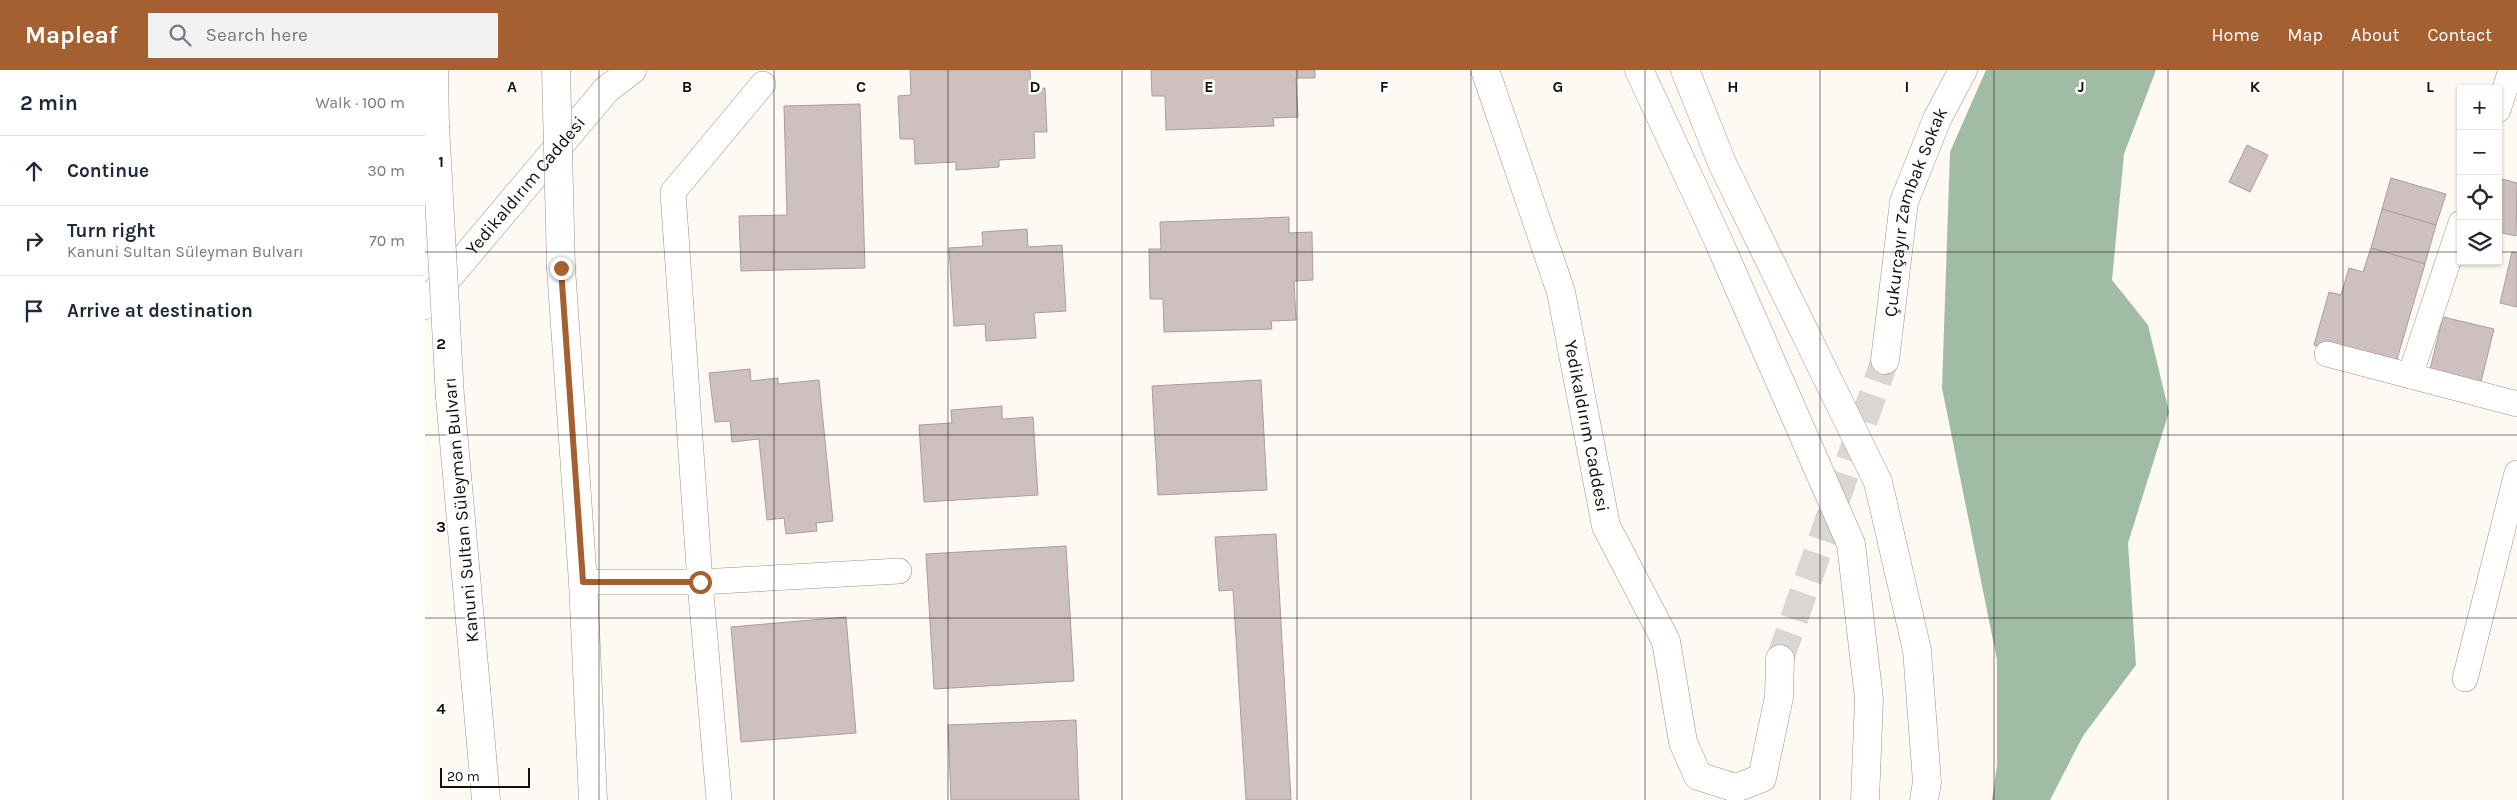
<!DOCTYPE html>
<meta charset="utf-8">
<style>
:root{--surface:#fff;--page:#f2f2f3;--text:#1f2937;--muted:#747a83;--line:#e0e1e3;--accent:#a46031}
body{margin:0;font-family:Karla,sans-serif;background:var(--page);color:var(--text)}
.controls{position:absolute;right:15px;top:15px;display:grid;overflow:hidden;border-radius:0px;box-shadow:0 1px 4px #0004}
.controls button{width:45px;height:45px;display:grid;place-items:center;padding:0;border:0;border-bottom:1px solid var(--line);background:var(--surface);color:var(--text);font:25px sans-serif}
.scale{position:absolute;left:15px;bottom:12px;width:90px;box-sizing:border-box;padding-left:5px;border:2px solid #14100e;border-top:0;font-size:14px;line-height:18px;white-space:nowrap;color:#14100e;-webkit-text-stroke:4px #fff;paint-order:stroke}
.stop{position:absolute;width:15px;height:15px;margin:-11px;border:4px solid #a46031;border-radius:50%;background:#fff}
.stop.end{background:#a46031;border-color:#fff;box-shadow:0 1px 5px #0008}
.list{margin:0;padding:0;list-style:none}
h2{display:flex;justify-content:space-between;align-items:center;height:65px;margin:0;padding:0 20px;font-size:21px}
h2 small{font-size:16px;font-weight:400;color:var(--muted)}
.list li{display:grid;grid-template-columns:32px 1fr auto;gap:15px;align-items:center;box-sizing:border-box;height:70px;padding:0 20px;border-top:1px solid var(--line)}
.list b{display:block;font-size:19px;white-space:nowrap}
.list p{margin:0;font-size:16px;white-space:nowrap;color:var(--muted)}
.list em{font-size:16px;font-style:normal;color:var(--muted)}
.icon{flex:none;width:28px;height:28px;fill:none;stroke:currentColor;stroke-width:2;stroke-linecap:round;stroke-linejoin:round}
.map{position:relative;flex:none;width:2092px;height:730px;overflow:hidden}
header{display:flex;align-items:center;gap:30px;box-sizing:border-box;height:70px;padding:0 25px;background:var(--accent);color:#fff}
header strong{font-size:24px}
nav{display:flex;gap:28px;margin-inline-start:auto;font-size:18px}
.search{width:350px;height:45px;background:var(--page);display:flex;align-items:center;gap:12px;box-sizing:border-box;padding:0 18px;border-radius:0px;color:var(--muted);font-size:19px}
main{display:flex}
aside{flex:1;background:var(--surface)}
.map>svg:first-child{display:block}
.forest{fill:#a1bca4}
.building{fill:#cec0bf;stroke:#aa9d9c}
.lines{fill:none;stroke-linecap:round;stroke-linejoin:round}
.secondary-tunnel{stroke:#dcd6d2;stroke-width:28;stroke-dasharray:28 14;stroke-linecap:butt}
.street-casing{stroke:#9a9189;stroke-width:26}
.secondary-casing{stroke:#9a9189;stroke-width:29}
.primary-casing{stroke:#9a9189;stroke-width:29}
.street{stroke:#fff;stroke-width:25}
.secondary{stroke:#fff;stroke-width:28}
.primary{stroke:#fff;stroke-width:28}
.primary-bridge-casing{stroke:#9a9189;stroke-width:29;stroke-linecap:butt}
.primary-bridge{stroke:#fff;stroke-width:28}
.route{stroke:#a46031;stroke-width:6}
.grid{fill:none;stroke:#14100e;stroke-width:1;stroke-opacity:0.55}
.labels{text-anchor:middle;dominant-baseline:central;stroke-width:5;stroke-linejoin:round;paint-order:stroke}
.street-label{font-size:18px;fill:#14100e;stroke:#fff}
.grid-label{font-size:16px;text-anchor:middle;font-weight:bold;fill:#14100e;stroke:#fff;stroke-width:5;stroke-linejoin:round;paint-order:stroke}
</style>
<header>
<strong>Mapleaf</strong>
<div class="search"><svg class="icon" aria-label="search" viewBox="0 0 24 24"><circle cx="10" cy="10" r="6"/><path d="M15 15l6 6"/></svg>Search here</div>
<nav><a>Home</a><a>Map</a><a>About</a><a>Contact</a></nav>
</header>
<main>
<aside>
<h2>2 min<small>Walk · 100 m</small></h2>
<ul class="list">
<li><svg class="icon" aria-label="ahead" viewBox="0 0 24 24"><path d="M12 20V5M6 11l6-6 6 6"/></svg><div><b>Continue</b></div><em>30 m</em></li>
<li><svg class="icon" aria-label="right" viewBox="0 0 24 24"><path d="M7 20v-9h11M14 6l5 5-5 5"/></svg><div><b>Turn right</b><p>Kanuni Sultan Süleyman Bulvarı</p></div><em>70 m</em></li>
<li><svg class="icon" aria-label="arrive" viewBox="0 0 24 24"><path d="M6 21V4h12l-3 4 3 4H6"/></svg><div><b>Arrive at destination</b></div></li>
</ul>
</aside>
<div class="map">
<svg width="2092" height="730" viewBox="0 0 2092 730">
<rect width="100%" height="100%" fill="#fff9f4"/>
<polygon class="forest" points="1561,0 1731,0 1699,84 1687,210 1723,255 1744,342 1703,473 1711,595 1658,666 1625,730 1567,730 1572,695 1572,590 1517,318 1525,82"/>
<g class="building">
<polygon points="485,0 605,0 606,19 620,18 622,62 609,62 610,88 574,90 574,97 531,100 531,92 490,94 489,69 475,69 473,26 486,25"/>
<polygon points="726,0 890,0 890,8 871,8 873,47 848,48 849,56 741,60 740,26 727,26"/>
<polygon points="435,34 440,198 316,201 314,146 362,145 359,36"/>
<polygon points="1822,75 1843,85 1825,122 1804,112"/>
<polygon points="1966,108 2021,124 2011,155 1957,139"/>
<polygon points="2073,108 2092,113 2091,166 2073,162"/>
<polygon points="1957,139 2011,155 2000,194 1946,178"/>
<polygon points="864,147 864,163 887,162 888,210 869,211 871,250 846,251 847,259 739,262 738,229 725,229 724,179 736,179 735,152"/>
<polygon points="602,159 603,177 637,175 641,241 609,243 611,268 561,271 560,254 529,256 524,178 558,176 557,162"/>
<polygon points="1946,178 2000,194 1970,296 1889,275 1904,222 1916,225 1924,198 1938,202"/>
<polygon points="2087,182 2092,183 2092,237 2075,233"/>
<polygon points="2018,247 2069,259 2055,316 2004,303"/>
<polygon points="325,299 326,311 353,308 353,314 394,310 408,451 391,453 392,461 361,464 359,448 342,450 334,369 307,372 305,351 290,352 284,303"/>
<polygon points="836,310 842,420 733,425 727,316"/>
<polygon points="577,336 577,349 608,347 613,425 499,432 494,355 527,353 526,340"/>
<polygon points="851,464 866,730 821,730 808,520 794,521 790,467"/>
<polygon points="641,476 649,611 509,619 501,484"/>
<polygon points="421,547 431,663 316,672 306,557"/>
<polygon points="651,650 654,730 526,730 523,655"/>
</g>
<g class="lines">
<polyline class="secondary-tunnel" points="1355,589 1460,290"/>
<defs>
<g id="street">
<polyline points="2073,40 2086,0"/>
<polyline points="1902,284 2092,334"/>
<polyline points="1985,306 2036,153"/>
<polyline points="158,512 275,512 474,501"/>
<polyline points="2040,609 2092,403"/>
<polyline points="294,730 275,512 248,122 338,14"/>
</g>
<g id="secondary">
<path id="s1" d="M1060,0l76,222 45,234 60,115 17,101 15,34 38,12 26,-10 17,-81 1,-38"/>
<path id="s2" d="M0,235l181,-215 26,-20"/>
<path id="s3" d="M1460,290l19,-158 33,-83 26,-49"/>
</g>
<g id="primary">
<polyline points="9,0 10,56"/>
<polyline points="1214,0 1293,170 1426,474 1444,629 1440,730"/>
<polyline points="1260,0 1297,93 1453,412 1492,580 1502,712 1499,730"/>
<polyline points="136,198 158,512 168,730"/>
<polyline points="25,327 61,730"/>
</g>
</defs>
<use href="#street" class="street-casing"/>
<use href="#secondary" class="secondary-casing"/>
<use href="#primary" class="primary-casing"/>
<use href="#street" class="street"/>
<use href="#secondary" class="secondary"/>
<use href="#primary" class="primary"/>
<defs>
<g id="primary-bridge">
<polyline points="131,0 136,198"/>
<polyline points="10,56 25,327"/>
</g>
</defs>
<use href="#primary-bridge" class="primary-bridge-casing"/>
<use href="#primary-bridge" class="primary-bridge"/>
</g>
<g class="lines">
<polyline class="route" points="136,198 158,512 275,512"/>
</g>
<path class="grid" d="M174,0v730M349,0v730M523,0v730M697,0v730M872,0v730M1046,0v730M1220,0v730M1395,0v730M1569,0v730M1743,0v730M1918,0v730M0,182h2036M2073,182h19M0,365h2092M0,548h2092"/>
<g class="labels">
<g class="street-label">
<text stroke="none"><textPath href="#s2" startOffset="156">Yedikaldırım Caddesi</textPath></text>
<text stroke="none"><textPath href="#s3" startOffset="152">Çukurçayır Zambak Sokak</textPath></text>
<text stroke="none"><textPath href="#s1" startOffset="371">Yedikaldırım Caddesi</textPath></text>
<text transform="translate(36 440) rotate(-95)">Kanuni Sultan Süleyman Bulvarı</text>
</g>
</g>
<g class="grid-label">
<text x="87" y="22">A</text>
<text x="262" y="22">B</text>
<text x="436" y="22">C</text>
<text x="610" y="22">D</text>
<text x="784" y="22">E</text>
<text x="959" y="22">F</text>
<text x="1133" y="22">G</text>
<text x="1308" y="22">H</text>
<text x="1482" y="22">I</text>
<text x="1656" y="22">J</text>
<text x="1830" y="22">K</text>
<text x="2005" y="22">L</text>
<text x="16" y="97">1</text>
<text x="16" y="279">2</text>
<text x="16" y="462">3</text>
<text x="16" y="644">4</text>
</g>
</svg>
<div class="controls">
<button>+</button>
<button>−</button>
<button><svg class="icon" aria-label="locate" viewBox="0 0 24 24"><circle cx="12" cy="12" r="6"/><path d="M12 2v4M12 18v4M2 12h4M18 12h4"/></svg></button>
<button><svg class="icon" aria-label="layers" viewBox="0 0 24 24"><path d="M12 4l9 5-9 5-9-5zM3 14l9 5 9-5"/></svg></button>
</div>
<div class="scale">20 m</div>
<div class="stop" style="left:275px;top:512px"></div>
<div class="stop end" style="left:136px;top:198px"></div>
</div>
</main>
